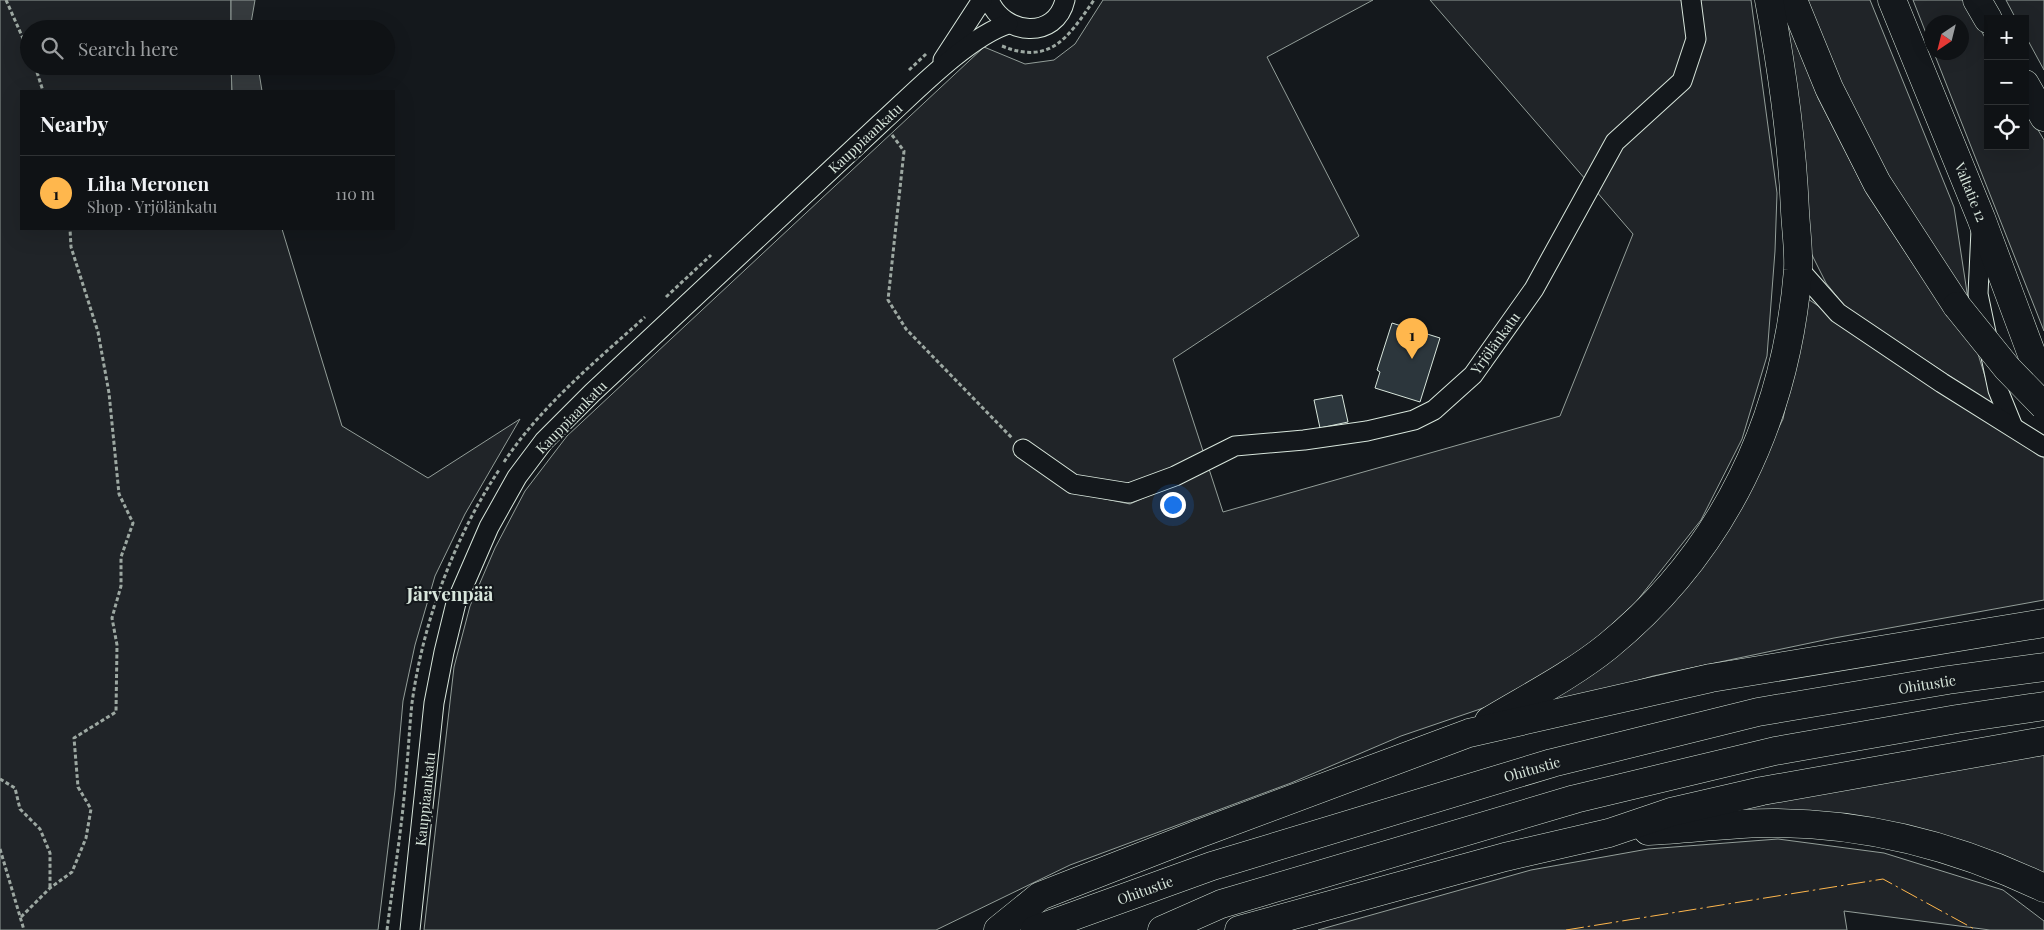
<!DOCTYPE html>
<meta charset="utf-8">
<style>
:root{--surface:#0f1215;--page:#181b1e;--text:#f1f3f6;--muted:#9b9ea0;--line:#2f3234;--accent:#ffb74d}
body{margin:0;font-family:"Playfair Display",serif;background:var(--page);color:var(--text)}
.controls{position:absolute;right:15px;top:15px;display:grid;overflow:hidden;border-radius:0px;box-shadow:0 5px 20px #0002}
.controls button{width:45px;height:45px;display:grid;place-items:center;padding:0;border:0;border-bottom:1px solid var(--line);background:var(--surface);color:var(--text);font:25px sans-serif}
.compass{position:absolute;left:1924px;top:15px;width:45px;height:45px;border-radius:50%;background:var(--surface);box-shadow:0 5px 20px #0002;rotate:215deg}
.you{position:absolute;left:1172px;top:504px;width:18px;height:18px;margin:-12px;border:4px solid #fff;border-radius:50%;background:#1a73e8;box-shadow:0 0 0 8px #1a73e833}
.badge{display:grid;place-items:center;width:32px;height:32px;border-radius:50%;background:var(--accent);color:#111;font-size:16px;font-weight:700}
.pin{position:absolute;translate:-50% -41px;filter:drop-shadow(0 1px 2px #0008)}
.pin::after{content:'';position:absolute;top:26px;width:18px;height:15px;background:inherit;clip-path:polygon(0 0,100% 0,50% 100%)}
.list{margin:0;padding:0;list-style:none}
h2{display:flex;justify-content:space-between;align-items:center;height:65px;margin:0;padding:0 20px;font-size:21px}
h2 small{font-size:16px;font-weight:400;color:var(--muted)}
.list li{display:grid;grid-template-columns:32px 1fr auto;gap:15px;align-items:center;box-sizing:border-box;height:75px;padding:0 20px;border-top:1px solid var(--line)}
.list b{display:block;font-size:19px;white-space:nowrap}
.list p{margin:0;font-size:16px;white-space:nowrap;color:var(--muted)}
.list em{font-size:16px;font-style:normal;color:var(--muted)}
.icon{flex:none;width:28px;height:28px;fill:none;stroke:currentColor;stroke-width:2;stroke-linecap:round;stroke-linejoin:round}
.map{position:relative;flex:none;width:2044px;height:930px;overflow:hidden}
.search{position:absolute;background:var(--surface);box-shadow:0 5px 20px #0002;left:20px;top:20px;width:375px;height:55px;display:flex;align-items:center;gap:12px;box-sizing:border-box;padding:0 18px;border-radius:28px;color:var(--muted);font-size:19px}
.panel{position:absolute;background:var(--surface);box-shadow:0 5px 20px #0002;left:20px;top:90px;width:375px;height:140px;border-radius:0px}
.map>svg:first-child{display:block}
.green{fill:#202428;stroke:#939e99}
.water{fill:#363b3e;stroke:#939e99}
.building{fill:#2c363c;stroke:#d8e6dc}
.lines{fill:none;stroke-linecap:round;stroke-linejoin:round}
.minor-casing{stroke:#d8e6dc;stroke-width:21}
.highway-casing{stroke:#d8e6dc;stroke-width:29}
.path{stroke:#9da8a2;stroke-width:3;stroke-dasharray:4 2.5;stroke-linecap:butt}
.minor{stroke:#14181c;stroke-width:19}
.highway{stroke:#14181c;stroke-width:28}
.highway-bridge-casing{stroke:#d8e6dc;stroke-width:29;stroke-linecap:butt}
.highway-bridge{stroke:#14181c;stroke-width:28}
.power{stroke:#ffb74d;stroke-width:1;stroke-dasharray:18 4 2.5 4;stroke-linecap:butt}
.labels{text-anchor:middle;dominant-baseline:central;stroke-width:4;stroke-linejoin:round;paint-order:stroke}
.street-label{font-size:14px;fill:#d8e6dc;stroke:#14181c}
.district-label{font-size:19px;font-weight:bold;fill:#d8e6dc;stroke:#14181c}
</style>
<div class="map">
<svg width="2044" height="930" viewBox="0 0 2044 930">
<rect width="100%" height="100%" fill="#14181c"/>
<g class="green">
<polygon points="0,0 231,0 231,29 29,29 29,66 231,66 232,91 21,91 21,229 282,229 342,426 428,478 520,419 465,514 435,576 415,645 403,701 395,790 378,930 0,930"/>
<polygon points="1103,0 1373,0 1267,57 1359,236 1173,359 1204,454 1130,487 1075,478 1027,443 1014,450 1070,492 1130,504 1209,469 1223,512 1560,416 1633,234 1596,191 1621,144 1688,86 1699,0 1751,0 1777,193 1775,251 1767,356 1742,439 1701,520 1636,602 1585,649 1492,705 1401,736 1291,783 1070,865 936,930 424,930 454,667 470,606 495,548 525,491 567,436 984,47 1025,64 1054,60 1075,44"/>
<polygon points="1430,0 1682,0 1689,39 1674,76 1586,180"/>
<polygon points="1782,0 1818,98 1867,194 1917,270 1978,354 1994,405 1847,309 1826,283 1810,251"/>
<polygon points="1804,0 1870,0 1954,207 1968,299 1909,213 1824,56"/>
<polygon points="1913,0 1964,0 1988,43 1988,146 2025,146 2025,108 2044,140 2044,331 1934,53 1962,52 1962,22 1932,22 1931,46"/>
<polygon points="2006,0 2044,0 2044,70 2025,35 2025,19 2016,19"/>
<polygon points="1808,299 2044,458 2044,600 1834,638 1653,676 1527,713 1735,516 1783,419"/>
<polygon points="2044,755 2044,880 2021,868 1702,817 1911,775"/>
<polygon points="1778,839 1884,853 2003,890 2044,921 2044,930 1990,930 1844,911 1847,930 1318,930 1531,870 1648,849"/>
</g>
<g class="water">
<polygon points="231,0 255,0 250,29 231,29"/>
<polygon points="231,66 258,66 262,91 232,91"/>
</g>
<g class="building">
<polygon points="1392,323 1440,338 1420,402 1375,388 1380,372 1377,370"/>
<polygon points="1342,395 1348,422 1320,428 1314,400"/>
</g>
<g class="lines">
<defs>
<g id="minor">
<path d="M989,0c15,36 67,40 76,0"/>
<polyline points="943,60 982,0"/>
<polyline points="1981,230 1978,294 1998,390 2013,427"/>
<polyline points="1798,268 1838,313 1942,383 2044,447"/>
<polyline points="1023,449 1073,484 1129,493 1175,476 1235,446 1304,440 1367,431 1414,420 1434,410 1473,375 1534,289 1615,142 1682,81 1696,39 1691,0"/>
<path d="M410,930l24,-227 10,-51 12,-49 33,-76 28,-50 27,-36 48,-48 290,-271c32,-29 86,-85 126,-98"/>
</g>
<g id="highway">
<polyline points="1793,0 1829,88 1877,183 1957,306"/>
<polyline points="1892,0 1981,218 2044,387"/>
<polyline points="1977,0 1988,19"/>
<polyline points="2025,84 2044,117"/>
<path d="M1489,721c40,-24 83,-46 119,-75 116,-95 178,-227 190,-376 1,-19 -2,-40 -3,-59 -3,-70 -13,-142 -26,-211"/>
<path d="M1648,831c42,-2 84,-8 125,-8 95,0 187,25 271,65"/>
<polyline points="998,930 1040,896 1201,833 1469,733 1711,678 2044,623"/>
<polyline points="1035,930 1212,866 1552,763 1758,712 1948,680 2044,667"/>
<polyline points="1162,930 1221,904 1575,799 1775,751 1957,719 2044,706"/>
<polyline points="1239,930 1505,857 1609,833 1671,812 1762,791 2044,741"/>
</g>
</defs>
<use href="#minor" class="minor-casing"/>
<use href="#highway" class="highway-casing"/>
<g class="path">
<polyline points="6,0 29,52"/>
<path d="M1002,46c49,20 67,-10 92,-46"/>
<polyline points="35,66 43,91"/>
<polyline points="909,70 926,54"/>
<polyline points="892,135 904,151 888,300 906,329 1012,438"/>
<polyline points="666,297 711,255"/>
<path d="M504,462c37,-56 91,-100 141,-145"/>
<polyline points="0,779 15,788 20,809 40,829 50,853 50,888"/>
<polyline points="0,849 24,930"/>
<polyline points="21,917 50,888 72,872 86,838 91,809 78,787 74,738 116,712 117,645 112,618 121,586 121,557 133,523 119,494 109,393 98,332 71,247 70,229"/>
<path d="M387,930c6,-48 14,-96 18,-143 3,-28 4,-56 7,-84 11,-81 42,-165 87,-233"/>
</g>
<use href="#minor" class="minor"/>
<use href="#highway" class="highway"/>
<defs>
<polyline id="highway-bridge" points="1957,306 2007,368 2044,406"/>
</defs>
<use href="#highway-bridge" class="highway-bridge-casing"/>
<use href="#highway-bridge" class="highway-bridge"/>
<polyline class="power" points="1566,930 1883,879 1976,930"/>
</g>
<g class="labels">
<g class="street-label">
<text transform="translate(865 138) rotate(-43)">Kauppiaankatu</text>
<text transform="translate(1971 192) rotate(68)">Valtatie 12</text>
<text transform="translate(1495 343) rotate(-54)">Yrjölänkatu</text>
<text transform="translate(571 417) rotate(-46)">Kauppiaankatu</text>
<text transform="translate(1927 684) rotate(-9)">Ohitustie</text>
<text transform="translate(1532 769) rotate(-16)">Ohitustie</text>
<text transform="translate(425 799) rotate(-84)">Kauppiaankatu</text>
<text transform="translate(1145 890) rotate(-20)">Ohitustie</text>
</g>
<g class="district-label">
<text x="450" y="593">Järvenpää</text>
</g>
</g>
</svg>
<div class="controls">
<button>+</button>
<button>−</button>
<button><svg class="icon" aria-label="locate" viewBox="0 0 24 24"><circle cx="12" cy="12" r="6"/><path d="M12 2v4M12 18v4M2 12h4M18 12h4"/></svg></button>
</div>
<svg class="compass" viewBox="-18 -18 36 36"><path d="M0-13l5 13h-10z" fill="#e53935"/><path d="M0 13l5-13h-10z" fill="#9b9ea0"/></svg>
<div class="you"></div>
<div class="pin badge" style="left:1412px;top:359px">1</div>
<div class="search"><svg class="icon" aria-label="search" viewBox="0 0 24 24"><circle cx="10" cy="10" r="6"/><path d="M15 15l6 6"/></svg>Search here</div>
<section class="panel">
<h2>Nearby<small></small></h2>
<ul class="list">
<li><span class="badge">1</span><div><b>Liha Meronen</b><p>Shop · Yrjölänkatu</p></div><em>110 m</em></li>
</ul>
</section>
</div>
